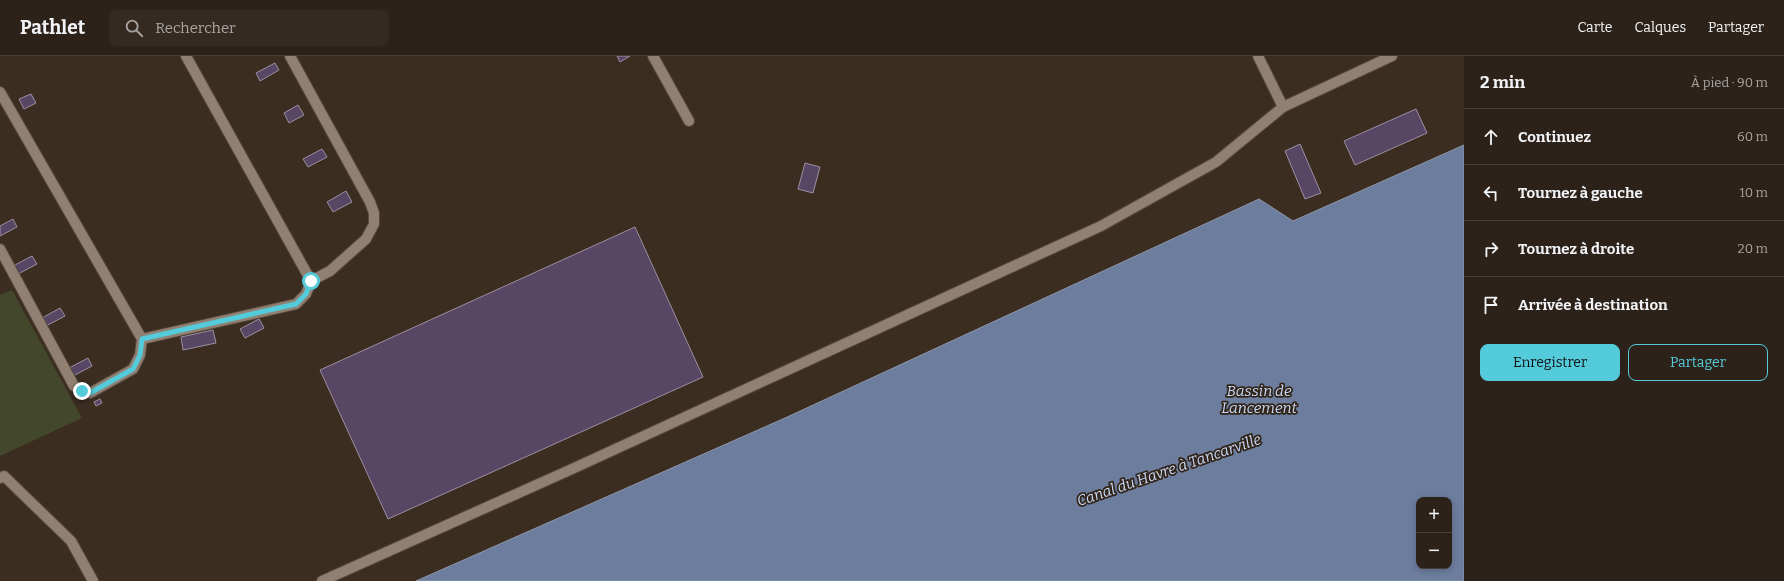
<!DOCTYPE html>
<html lang="fr">
<meta charset="utf-8">
<style>
:root{--surface:#2d2219;--page:#352a22;--text:#f1f3f6;--muted:#a7a4a2;--line:#483f38;--accent:#53cbdb}
body{margin:0;font-family:Bitter,serif;background:var(--page);color:var(--text)}
.controls{position:absolute;right:12px;bottom:12px;display:grid;overflow:hidden;border-radius:8px;box-shadow:0 2px 6px #0003}
.controls button{width:36px;height:36px;display:grid;place-items:center;padding:0;border:0;border-bottom:1px solid var(--line);background:var(--surface);color:var(--text);font:20px sans-serif}
.stop{position:absolute;width:12px;height:12px;margin:-9px;border:3px solid #53cbdb;border-radius:50%;background:#fff}
.stop.end{background:#53cbdb;border-color:#fff;box-shadow:0 1px 4px #0008}
.list{margin:0;padding:0;list-style:none}
h2{display:flex;justify-content:space-between;align-items:center;height:52px;margin:0;padding:0 16px;font-size:17px}
h2 small{font-size:13px;font-weight:400;color:var(--muted)}
.list li{display:grid;grid-template-columns:26px 1fr auto;gap:12px;align-items:center;box-sizing:border-box;height:56px;padding:0 16px;border-top:1px solid var(--line)}
.list b{display:block;font-size:15px;white-space:nowrap}
.list em{font-size:13px;font-style:normal;color:var(--muted)}
.actions{display:flex;gap:8px;padding:12px 16px}
.actions a{flex:1;padding:9px 0;border:1px solid var(--accent);border-radius:8px;text-align:center;font-size:14px;color:var(--accent)}
.actions .main{background:var(--accent);color:#111}
.icon{flex:none;width:22px;height:22px;fill:none;stroke:currentColor;stroke-width:2;stroke-linecap:round;stroke-linejoin:round}
.map{position:relative;flex:none;width:1464px;height:525px;overflow:hidden}
header{display:flex;align-items:center;gap:24px;box-sizing:border-box;height:56px;padding:0 20px;background:var(--surface);border-bottom:1px solid var(--line)}
header strong{font-size:19px}
nav{display:flex;gap:22px;margin-inline-start:auto;font-size:14px}
.search{width:280px;height:36px;background:var(--page);display:flex;align-items:center;gap:10px;box-sizing:border-box;padding:0 14px;border-radius:8px;color:var(--muted);font-size:15px}
main{display:flex}
aside{flex:1;background:var(--surface)}
.map>svg:first-child{display:block}
.green{fill:#43472c}
.water{fill:#6c7d9d;stroke:#8d96aa;fill-rule:evenodd}
.building{fill:#584764;stroke:#9a90a2}
.lines{fill:none;stroke-linecap:round;stroke-linejoin:round}
.minor-casing{stroke:#564a40;stroke-width:12}
.minor{stroke:#918071;stroke-width:10}
.route{stroke:#53cbdb;stroke-width:5}
.labels{text-anchor:middle;dominant-baseline:central;stroke-width:3.5;stroke-linejoin:round;paint-order:stroke}
.water-label{font-size:15px;font-style:italic;fill:#c7d9fa;stroke:#312417}
</style>
<header>
<strong>Pathlet</strong>
<div class="search"><svg class="icon" aria-label="search" viewBox="0 0 24 24"><circle cx="10" cy="10" r="6"/><path d="M15 15l6 6"/></svg>Rechercher</div>
<nav><a>Carte</a><a>Calques</a><a>Partager</a></nav>
</header>
<main>
<div class="map">
<svg width="1464" height="525" viewBox="0 0 1464 525">
<rect width="100%" height="100%" fill="#3c2d21"/>
<polygon class="green" points="12,234 82,362 0,400 0,239"/>
<path class="water" d="M1464,89v436h-1048l369,-163 474,-219 34,22zM1419,444h30v66h-30z"/>
<g class="building">
<polygon points="617,0 630,0 620,6"/>
<polygon points="275,7 279,14 260,25 256,17"/>
<polygon points="31,38 36,47 24,53 19,43"/>
<polygon points="298,49 304,59 289,67 284,57"/>
<polygon points="1416,53 1427,77 1355,109 1344,85"/>
<polygon points="1300,88 1321,137 1305,143 1285,95"/>
<polygon points="322,93 327,101 308,111 303,103"/>
<polygon points="805,107 820,111 813,137 798,133"/>
<polygon points="346,135 352,146 333,156 327,146"/>
<polygon points="13,163 17,171 0,180 0,170"/>
<polygon points="635,171 703,321 388,463 320,314"/>
<polygon points="32,200 37,208 18,218 13,210"/>
<polygon points="60,252 65,260 46,270 42,262"/>
<polygon points="259,263 264,272 245,282 240,273"/>
<polygon points="213,274 216,287 183,294 181,281"/>
<polygon points="88,302 92,310 73,320 69,312"/>
<polygon points="100,343 102,347 96,350 94,346"/>
</g>
<g class="lines">
<defs>
<g id="minor">
<polyline points="186,0 311,225"/>
<polyline points="653,0 689,65"/>
<polyline points="0,36 142,283 140,299 133,313 90,337 82,335 74,330 0,193"/>
<polyline points="1283,51 1392,0"/>
<polyline points="142,283 296,248 306,238 311,225 330,215 366,183 374,168 374,157 370,146 290,0"/>
<polyline points="0,422 4,420 71,485 93,525"/>
<polyline points="322,525 572,413 1101,170 1216,106 1283,51 1258,0"/>
</g>
</defs>
<use href="#minor" class="minor-casing"/>
<use href="#minor" class="minor"/>
</g>
<g class="lines">
<polyline class="route" points="82,335 90,337 133,313 140,299 142,283 296,248 306,238 311,225"/>
</g>
<g class="labels">
<g class="water-label">
<text x="1259" y="335">Bassin de<tspan x="1259" dy="17">Lancement</tspan></text>
<text transform="translate(1169 414) rotate(-19)">Canal du Havre à Tancarville</text>
</g>
</g>
</svg>
<div class="controls">
<button>+</button>
<button>−</button>
</div>
<div class="stop" style="left:311px;top:225px"></div>
<div class="stop end" style="left:82px;top:335px"></div>
</div>
<aside>
<h2>2 min<small>À pied · 90 m</small></h2>
<ul class="list">
<li><svg class="icon" aria-label="ahead" viewBox="0 0 24 24"><path d="M12 20V5M6 11l6-6 6 6"/></svg><div><b>Continuez</b></div><em>60 m</em></li>
<li><svg class="icon" aria-label="left" viewBox="0 0 24 24"><path d="M17 20v-9H6M10 6l-5 5 5 5"/></svg><div><b>Tournez à gauche</b></div><em>10 m</em></li>
<li><svg class="icon" aria-label="right" viewBox="0 0 24 24"><path d="M7 20v-9h11M14 6l5 5-5 5"/></svg><div><b>Tournez à droite</b></div><em>20 m</em></li>
<li><svg class="icon" aria-label="arrive" viewBox="0 0 24 24"><path d="M6 21V4h12l-3 4 3 4H6"/></svg><div><b>Arrivée à destination</b></div></li>
</ul>
<div class="actions"><a class="main">Enregistrer</a><a>Partager</a></div>
</aside>
</main>
